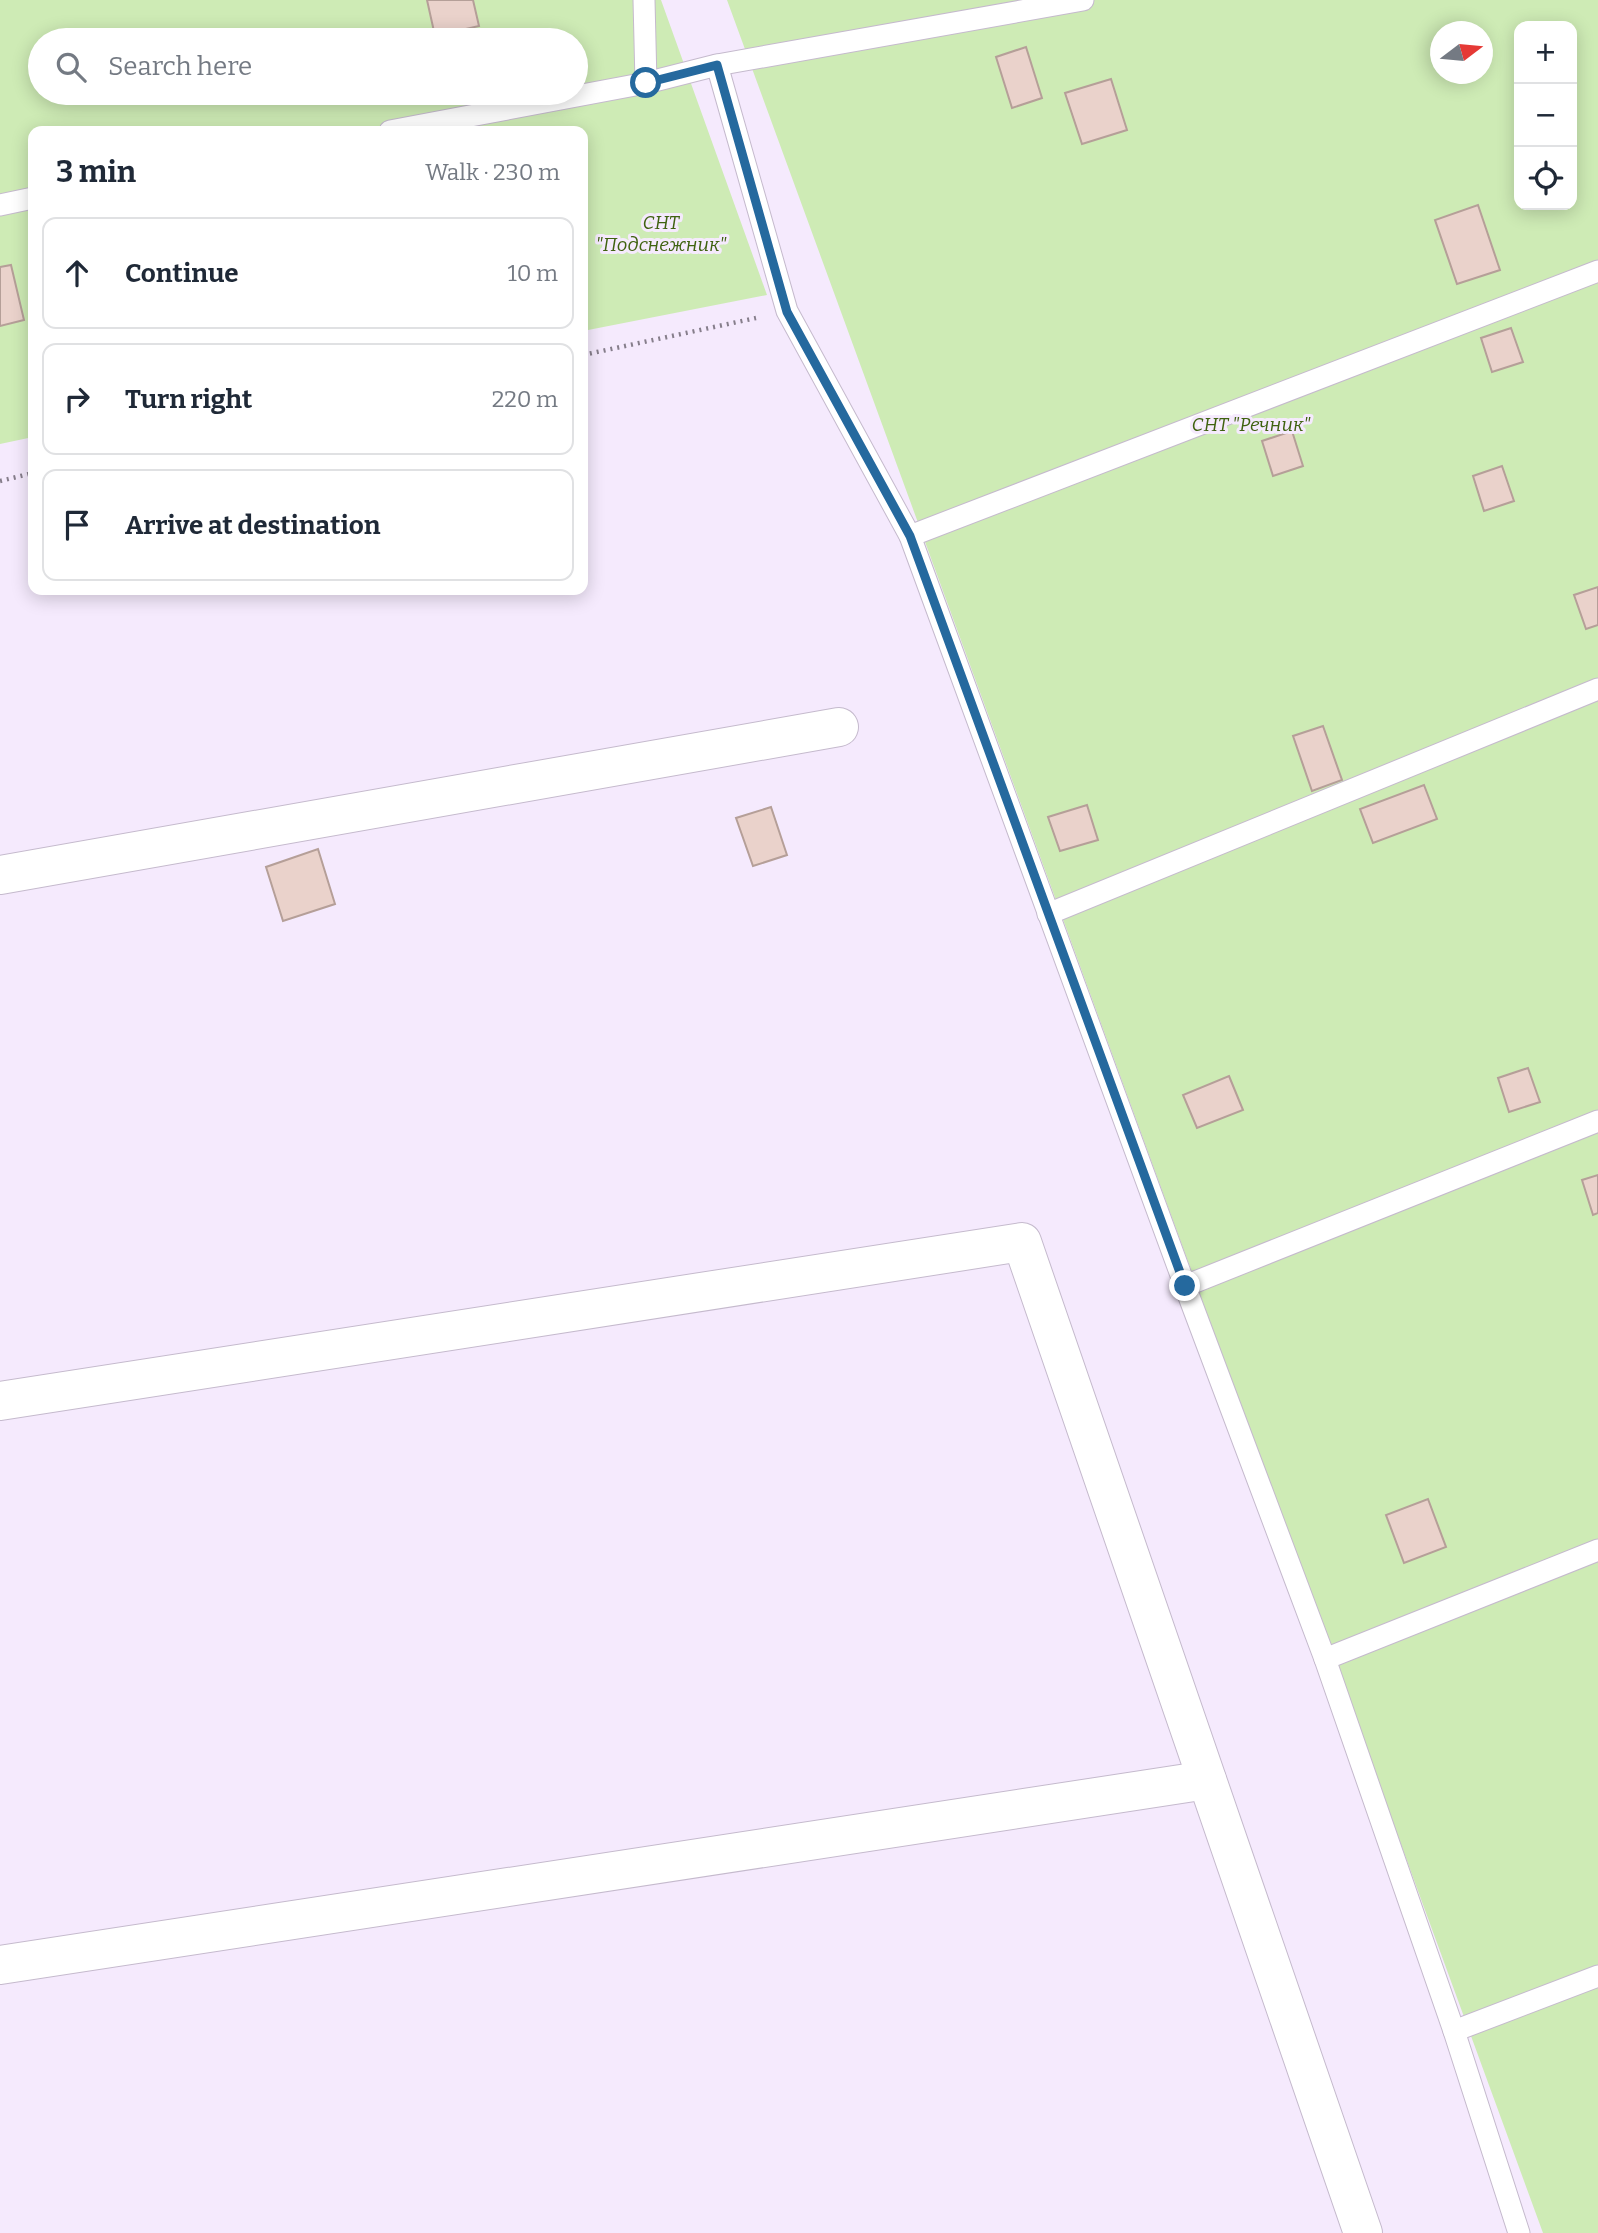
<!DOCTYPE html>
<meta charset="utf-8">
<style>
:root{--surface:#fff;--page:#f6f6f7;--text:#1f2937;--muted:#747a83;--line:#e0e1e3}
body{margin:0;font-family:Bitter,serif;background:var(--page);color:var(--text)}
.controls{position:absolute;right:21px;top:21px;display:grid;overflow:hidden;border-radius:14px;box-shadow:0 4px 18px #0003}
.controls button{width:63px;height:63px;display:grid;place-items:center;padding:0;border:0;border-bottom:2px solid var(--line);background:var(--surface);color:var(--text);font:35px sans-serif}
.compass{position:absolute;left:1430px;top:21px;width:63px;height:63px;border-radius:50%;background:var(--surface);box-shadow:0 4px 18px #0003;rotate:74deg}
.stop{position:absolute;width:21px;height:21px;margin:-16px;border:5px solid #25699e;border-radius:50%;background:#fff}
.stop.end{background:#25699e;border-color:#fff;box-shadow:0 2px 7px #0008}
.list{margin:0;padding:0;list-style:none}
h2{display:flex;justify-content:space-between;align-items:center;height:91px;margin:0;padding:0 28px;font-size:30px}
h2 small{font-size:23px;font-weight:400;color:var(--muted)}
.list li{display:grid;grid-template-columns:46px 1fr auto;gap:21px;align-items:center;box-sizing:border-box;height:112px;margin:0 14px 14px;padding:0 14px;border:2px solid var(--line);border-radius:14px}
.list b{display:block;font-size:26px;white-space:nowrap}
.list em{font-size:23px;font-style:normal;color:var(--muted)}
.icon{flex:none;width:38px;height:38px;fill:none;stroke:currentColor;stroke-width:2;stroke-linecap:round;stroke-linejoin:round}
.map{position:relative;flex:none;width:1598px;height:2233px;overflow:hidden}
.search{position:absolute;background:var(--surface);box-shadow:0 4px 18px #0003;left:28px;top:28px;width:560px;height:77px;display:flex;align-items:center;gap:18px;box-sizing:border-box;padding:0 24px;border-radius:38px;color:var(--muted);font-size:26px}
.panel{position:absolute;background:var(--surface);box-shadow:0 4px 18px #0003;left:28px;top:126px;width:560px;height:469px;border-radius:14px}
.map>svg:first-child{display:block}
.green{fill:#ceebb5;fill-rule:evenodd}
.building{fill:#ead2cb;stroke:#b59f98;stroke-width:2}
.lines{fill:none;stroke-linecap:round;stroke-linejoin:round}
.service-casing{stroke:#c5bacd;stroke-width:23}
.minor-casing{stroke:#c5bacd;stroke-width:40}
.path{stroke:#867e8b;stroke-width:4.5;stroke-dasharray:2 5;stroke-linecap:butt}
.service{stroke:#fff;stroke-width:21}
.minor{stroke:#fff;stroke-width:38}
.route{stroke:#25699e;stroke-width:9}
.labels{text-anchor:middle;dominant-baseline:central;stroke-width:6;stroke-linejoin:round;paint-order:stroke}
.park-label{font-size:19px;font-style:italic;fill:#3f6210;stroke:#f5eafd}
</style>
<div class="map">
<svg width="1598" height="2233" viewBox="0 0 1598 2233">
<rect width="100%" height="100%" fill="#f5eafd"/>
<g class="green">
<path d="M0,0h661l106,295 -184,36v-200h-550v306l-33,7zM40,40h536v53h-536z"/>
<path d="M727,0h871v2233h-55zM1519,26h53v179h-53zM1440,32h42v42h-42z"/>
</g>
<g class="building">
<polygon points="427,0 473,0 479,26 435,36"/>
<polygon points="1026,47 1042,98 1012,108 996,57"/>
<polygon points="1111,79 1127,130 1082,144 1065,93"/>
<polygon points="1478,205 1500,270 1457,284 1435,220"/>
<polygon points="11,265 24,320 0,326 0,267"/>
<polygon points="1511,328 1523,362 1492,372 1481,338"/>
<polygon points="1292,431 1303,466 1273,476 1262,441"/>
<polygon points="1502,466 1514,501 1484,511 1473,476"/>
<polygon points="1598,587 1598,625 1586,629 1574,595"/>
<polygon points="1323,726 1342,780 1312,791 1293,736"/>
<polygon points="1424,785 1437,819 1373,843 1360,809"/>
<polygon points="1087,805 1098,840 1060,851 1048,817"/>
<polygon points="771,807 787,855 753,866 736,818"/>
<polygon points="318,849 335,904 283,921 266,867"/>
<polygon points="1528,1068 1540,1102 1509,1112 1498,1078"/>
<polygon points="1229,1076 1243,1110 1197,1128 1183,1095"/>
<polygon points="1598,1175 1598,1213 1593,1215 1582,1180"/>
<polygon points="1428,1499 1446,1547 1404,1563 1386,1515"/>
</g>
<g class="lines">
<defs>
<g id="service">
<polyline points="644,0 646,83"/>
<polyline points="717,65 787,311 910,536 1185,1286 1325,1659 1454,2031 1519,2233"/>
<polyline points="390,131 646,83 717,65 1083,0"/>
<polyline points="0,205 33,198"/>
<polyline points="910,536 1598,271"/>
<polyline points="1048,914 1598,689"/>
<polyline points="1185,1286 1598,1121"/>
<polyline points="1325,1659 1598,1550"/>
<polyline points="1454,2031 1598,1976"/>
</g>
<g id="minor">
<polyline points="0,875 839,727"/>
<polyline points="0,1401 1022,1242 1363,2233"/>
<polyline points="0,1965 1207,1780"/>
</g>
</defs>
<use href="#service" class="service-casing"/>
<use href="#minor" class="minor-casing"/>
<g class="path">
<polyline points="583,355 756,318"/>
<polyline points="0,481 33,473"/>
</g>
<use href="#service" class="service"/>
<use href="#minor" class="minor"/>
</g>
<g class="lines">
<polyline class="route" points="646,83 717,65 787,312 910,536 1185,1286"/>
</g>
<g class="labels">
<g class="park-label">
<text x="661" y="222">СНТ<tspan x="661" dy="22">"Подснежник"</tspan></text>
<text x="1251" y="424">СНТ "Речник"</text>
</g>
</g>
</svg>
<div class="controls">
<button>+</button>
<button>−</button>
<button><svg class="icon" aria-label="locate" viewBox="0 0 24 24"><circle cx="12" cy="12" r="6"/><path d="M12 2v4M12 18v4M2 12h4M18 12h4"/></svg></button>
</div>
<svg class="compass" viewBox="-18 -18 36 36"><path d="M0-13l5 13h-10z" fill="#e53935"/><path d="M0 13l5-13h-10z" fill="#747a83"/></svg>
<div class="stop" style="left:646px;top:83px"></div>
<div class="stop end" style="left:1185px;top:1286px"></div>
<div class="search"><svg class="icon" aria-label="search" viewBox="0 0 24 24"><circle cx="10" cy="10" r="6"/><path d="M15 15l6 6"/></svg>Search here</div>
<section class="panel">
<h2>3 min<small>Walk · 230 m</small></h2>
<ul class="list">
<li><svg class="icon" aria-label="ahead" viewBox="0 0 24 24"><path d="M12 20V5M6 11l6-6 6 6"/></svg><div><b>Continue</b></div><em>10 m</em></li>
<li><svg class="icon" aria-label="right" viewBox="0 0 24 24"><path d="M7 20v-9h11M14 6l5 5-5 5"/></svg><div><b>Turn right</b></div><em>220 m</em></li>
<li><svg class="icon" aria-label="arrive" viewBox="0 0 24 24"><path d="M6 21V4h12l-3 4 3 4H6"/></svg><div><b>Arrive at destination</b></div></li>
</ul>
</section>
</div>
